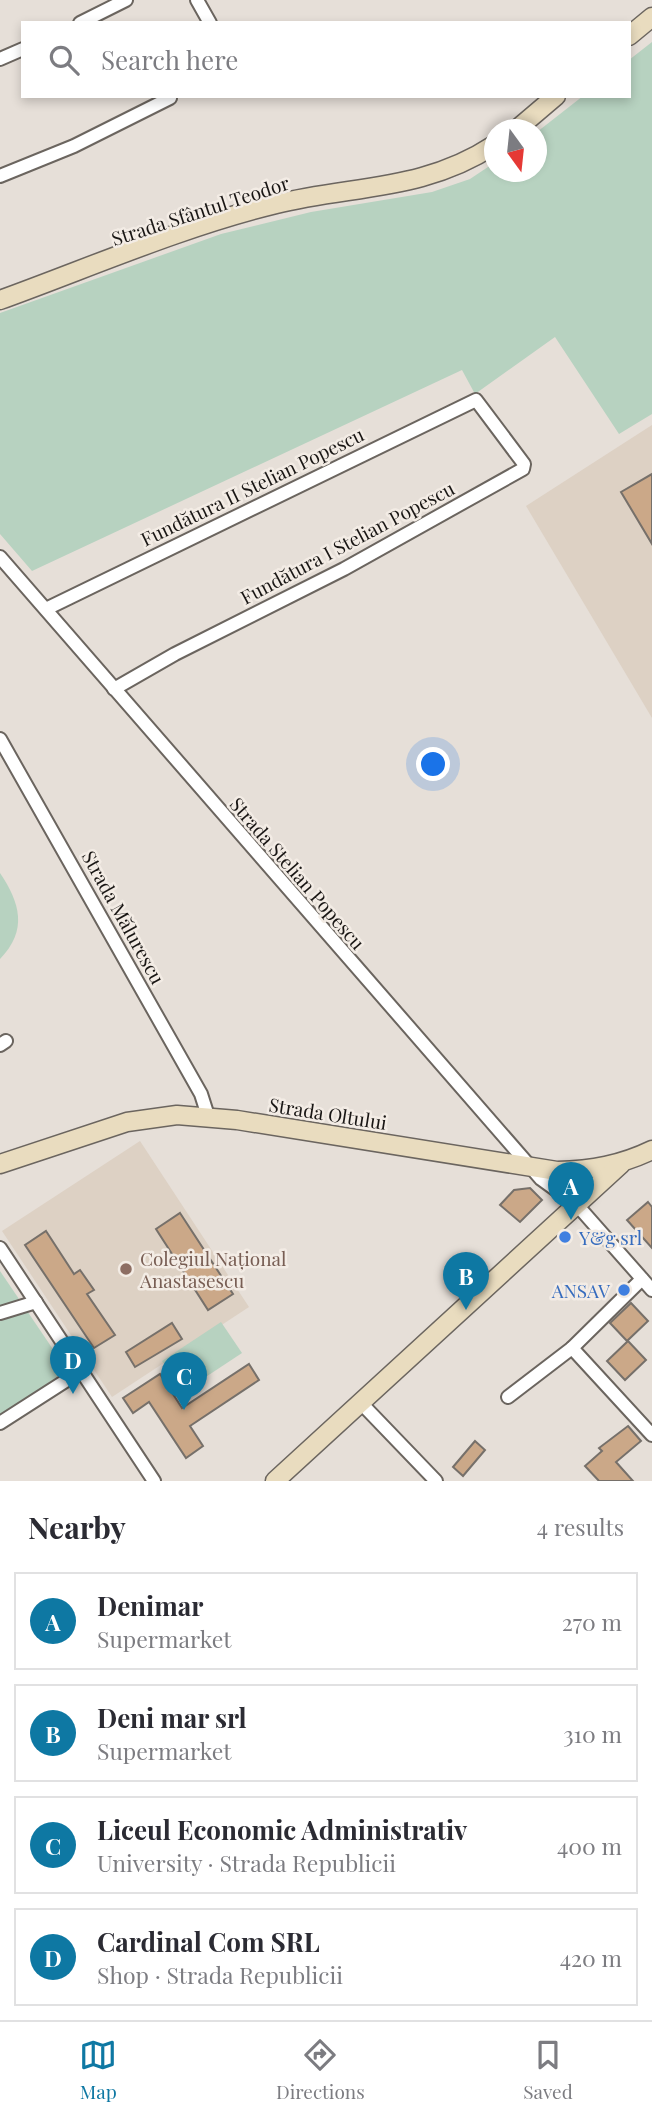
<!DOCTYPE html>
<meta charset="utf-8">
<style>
:root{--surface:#fff;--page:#f7f7f7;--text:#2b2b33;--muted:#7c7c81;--line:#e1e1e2;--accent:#0e78a3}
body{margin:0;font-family:"Playfair Display",serif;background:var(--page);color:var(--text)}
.compass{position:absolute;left:484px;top:119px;width:63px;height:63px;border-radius:50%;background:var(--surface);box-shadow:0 4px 10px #0003;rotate:165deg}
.you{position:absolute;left:434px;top:765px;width:24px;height:24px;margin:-18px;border:5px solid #fff;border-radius:50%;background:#1a73e8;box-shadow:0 0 0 10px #1a73e833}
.badge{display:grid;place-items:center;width:46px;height:46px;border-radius:50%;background:var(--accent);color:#fff;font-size:23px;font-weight:700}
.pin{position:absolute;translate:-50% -58px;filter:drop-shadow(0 2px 4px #0008)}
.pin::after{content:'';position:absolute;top:37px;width:24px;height:21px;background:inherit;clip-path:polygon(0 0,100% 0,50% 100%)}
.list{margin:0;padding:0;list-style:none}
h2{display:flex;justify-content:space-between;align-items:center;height:91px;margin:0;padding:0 28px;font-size:30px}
h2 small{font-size:23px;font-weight:400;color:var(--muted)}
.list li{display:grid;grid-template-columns:46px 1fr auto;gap:21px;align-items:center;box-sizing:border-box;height:98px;margin:0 14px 14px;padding:0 14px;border:2px solid var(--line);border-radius:0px}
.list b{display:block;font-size:26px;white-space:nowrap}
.list p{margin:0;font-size:23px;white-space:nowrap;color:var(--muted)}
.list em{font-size:23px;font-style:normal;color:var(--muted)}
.icon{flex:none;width:38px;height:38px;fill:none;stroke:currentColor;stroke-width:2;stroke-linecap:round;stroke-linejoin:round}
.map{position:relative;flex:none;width:652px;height:1481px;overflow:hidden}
.search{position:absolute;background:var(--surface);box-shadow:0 4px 10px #0003;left:21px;right:21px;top:21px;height:77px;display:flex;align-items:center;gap:18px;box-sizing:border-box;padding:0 24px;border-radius:0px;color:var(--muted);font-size:26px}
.sheet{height:539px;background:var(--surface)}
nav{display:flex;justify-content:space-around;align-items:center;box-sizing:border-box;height:98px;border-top:2px solid var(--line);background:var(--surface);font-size:19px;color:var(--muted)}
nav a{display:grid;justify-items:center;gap:4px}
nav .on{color:var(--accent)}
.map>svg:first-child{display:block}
.built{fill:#ddd1c4}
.green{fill:#b7d2c0}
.building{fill:#cba888;stroke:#76706a;stroke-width:2}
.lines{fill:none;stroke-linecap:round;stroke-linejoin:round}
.street-casing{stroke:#6b655f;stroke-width:16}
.secondary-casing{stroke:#6b655f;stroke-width:21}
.street{stroke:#fff;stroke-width:12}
.secondary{stroke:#e9dcbf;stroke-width:18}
.shop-dot{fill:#3f7fe0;stroke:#f3ece5;stroke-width:2.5}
.education-dot{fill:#8d6e63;stroke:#f3ece5;stroke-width:2.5}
.labels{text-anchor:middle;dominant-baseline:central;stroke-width:5;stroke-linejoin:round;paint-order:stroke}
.street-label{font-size:19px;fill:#191614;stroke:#f3ece5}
.shop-label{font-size:19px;fill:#366cbe;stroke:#f3ece5;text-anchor:start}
.education-label{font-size:19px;fill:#785e54;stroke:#f3ece5;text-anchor:start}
</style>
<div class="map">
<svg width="652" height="1481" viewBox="0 0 652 1481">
<rect width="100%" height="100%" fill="#e6dfd8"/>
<g class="built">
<polygon points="652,425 652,718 526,506"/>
<polygon points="140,1141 249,1307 112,1397 2,1231"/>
</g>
<g class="green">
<polygon points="652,42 652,414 619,434 555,337 475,394 462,370 32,571 0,534 0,313 221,234 311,212 432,192 470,179 494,163 494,172 536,172 537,132 583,96 629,96 629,60"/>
<path d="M0,873c20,30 28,57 0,86z"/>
<polygon points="0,1271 67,1370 0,1416"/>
<polygon points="221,1322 242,1353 183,1392 162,1361"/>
</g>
<g class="building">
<polygon points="652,474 652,544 621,492"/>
<polygon points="530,1188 542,1200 520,1222 500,1205 514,1190"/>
<polygon points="648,1202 652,1207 652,1248 627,1220"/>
<polygon points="180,1213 233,1294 208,1310 156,1229"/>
<polygon points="46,1231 74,1274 80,1270 94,1290 87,1294 115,1335 94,1348 25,1245"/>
<polygon points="631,1303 648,1321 627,1341 610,1323"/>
<polygon points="172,1323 182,1339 135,1367 126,1352"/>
<polygon points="628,1341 646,1360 625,1380 607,1361"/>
<polygon points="249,1364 259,1380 190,1426 203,1446 186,1458 149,1402 133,1413 123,1398 160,1374 182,1408"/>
<polygon points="628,1426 641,1441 616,1462 633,1481 599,1481 585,1466 602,1451 599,1448"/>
<polygon points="475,1441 485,1450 463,1476 453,1467"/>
</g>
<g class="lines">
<defs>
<g id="street">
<polyline points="197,0 210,23"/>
<polyline points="80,23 126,0"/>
<polyline points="0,59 23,49"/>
<polyline points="0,176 74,146 170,98"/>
<polyline points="0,557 541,1179 577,1205 652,1290"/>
<polyline points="46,609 476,400 524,464 523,469 344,569 175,654 114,689"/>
<polyline points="0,739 201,1094 208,1116"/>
<polyline points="0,1045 6,1041"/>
<polyline points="0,1248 154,1481"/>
<polyline points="0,1313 36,1302"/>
<polyline points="572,1348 652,1435"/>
<polyline points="508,1397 572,1348 642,1279"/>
<polyline points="361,1403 436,1481"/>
<polyline points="0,1423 81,1371"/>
</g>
<g id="secondary">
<polyline points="629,36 652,17"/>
<polyline points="516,130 556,96"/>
<path d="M0,300c91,-33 182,-73 276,-96 78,-19 148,-13 218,-59"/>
<path d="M0,1164l127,-42 50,-7 60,5 320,51c35,-1 64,-6 95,-21"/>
<polyline points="275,1481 621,1164"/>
</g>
</defs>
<use href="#street" class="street-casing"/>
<use href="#secondary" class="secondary-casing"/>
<use href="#street" class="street"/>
<use href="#secondary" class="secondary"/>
</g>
<g class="shop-dot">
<circle cx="565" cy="1237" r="7"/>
<circle cx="624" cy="1290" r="7"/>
</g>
<circle class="education-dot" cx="126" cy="1269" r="7"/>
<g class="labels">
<g class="street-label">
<text transform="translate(200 210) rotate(-18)">Strada Sfântul Teodor</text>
<text transform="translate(252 486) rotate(-26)">Fundătura II Stelian Popescu</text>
<text transform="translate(347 542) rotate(-28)">Fundătura I Stelian Popescu</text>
<text transform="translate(298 873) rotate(49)">Strada Stelian Popescu</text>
<text transform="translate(124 917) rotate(61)">Strada Mălurescu</text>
<text transform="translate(328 1113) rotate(9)">Strada Oltului</text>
</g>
<g class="shop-label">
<text x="579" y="1237">Y&amp;g srl</text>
<text x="610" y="1290" text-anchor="end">ANSAV</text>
</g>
<g class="education-label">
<text x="140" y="1258">Colegiul Național<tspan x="140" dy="22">Anastasescu</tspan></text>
</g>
</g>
</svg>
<svg class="compass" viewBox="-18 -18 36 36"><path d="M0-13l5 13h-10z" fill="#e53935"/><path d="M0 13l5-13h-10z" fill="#7c7c81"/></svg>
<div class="you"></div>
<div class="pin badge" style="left:571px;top:1220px">A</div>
<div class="pin badge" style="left:466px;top:1310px">B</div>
<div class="pin badge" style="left:184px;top:1410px">C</div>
<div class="pin badge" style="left:73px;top:1394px">D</div>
<div class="search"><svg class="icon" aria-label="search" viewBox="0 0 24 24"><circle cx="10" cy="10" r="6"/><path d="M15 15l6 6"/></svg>Search here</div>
</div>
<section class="sheet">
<h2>Nearby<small>4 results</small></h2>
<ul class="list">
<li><span class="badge">A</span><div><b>Denimar</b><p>Supermarket</p></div><em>270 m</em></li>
<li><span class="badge">B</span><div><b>Deni mar srl</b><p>Supermarket</p></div><em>310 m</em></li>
<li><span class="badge">C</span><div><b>Liceul Economic Administrativ</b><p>University · Strada Republicii</p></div><em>400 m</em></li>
<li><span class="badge">D</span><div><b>Cardinal Com SRL</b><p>Shop · Strada Republicii</p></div><em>420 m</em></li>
</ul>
</section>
<nav>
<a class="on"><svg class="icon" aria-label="map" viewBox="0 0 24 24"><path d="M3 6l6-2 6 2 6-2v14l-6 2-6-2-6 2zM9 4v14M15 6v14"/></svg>Map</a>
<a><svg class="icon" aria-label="directions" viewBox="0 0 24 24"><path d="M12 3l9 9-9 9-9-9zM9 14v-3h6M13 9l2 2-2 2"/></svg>Directions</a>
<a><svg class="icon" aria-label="saved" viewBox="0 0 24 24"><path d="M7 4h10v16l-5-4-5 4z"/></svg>Saved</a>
</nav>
